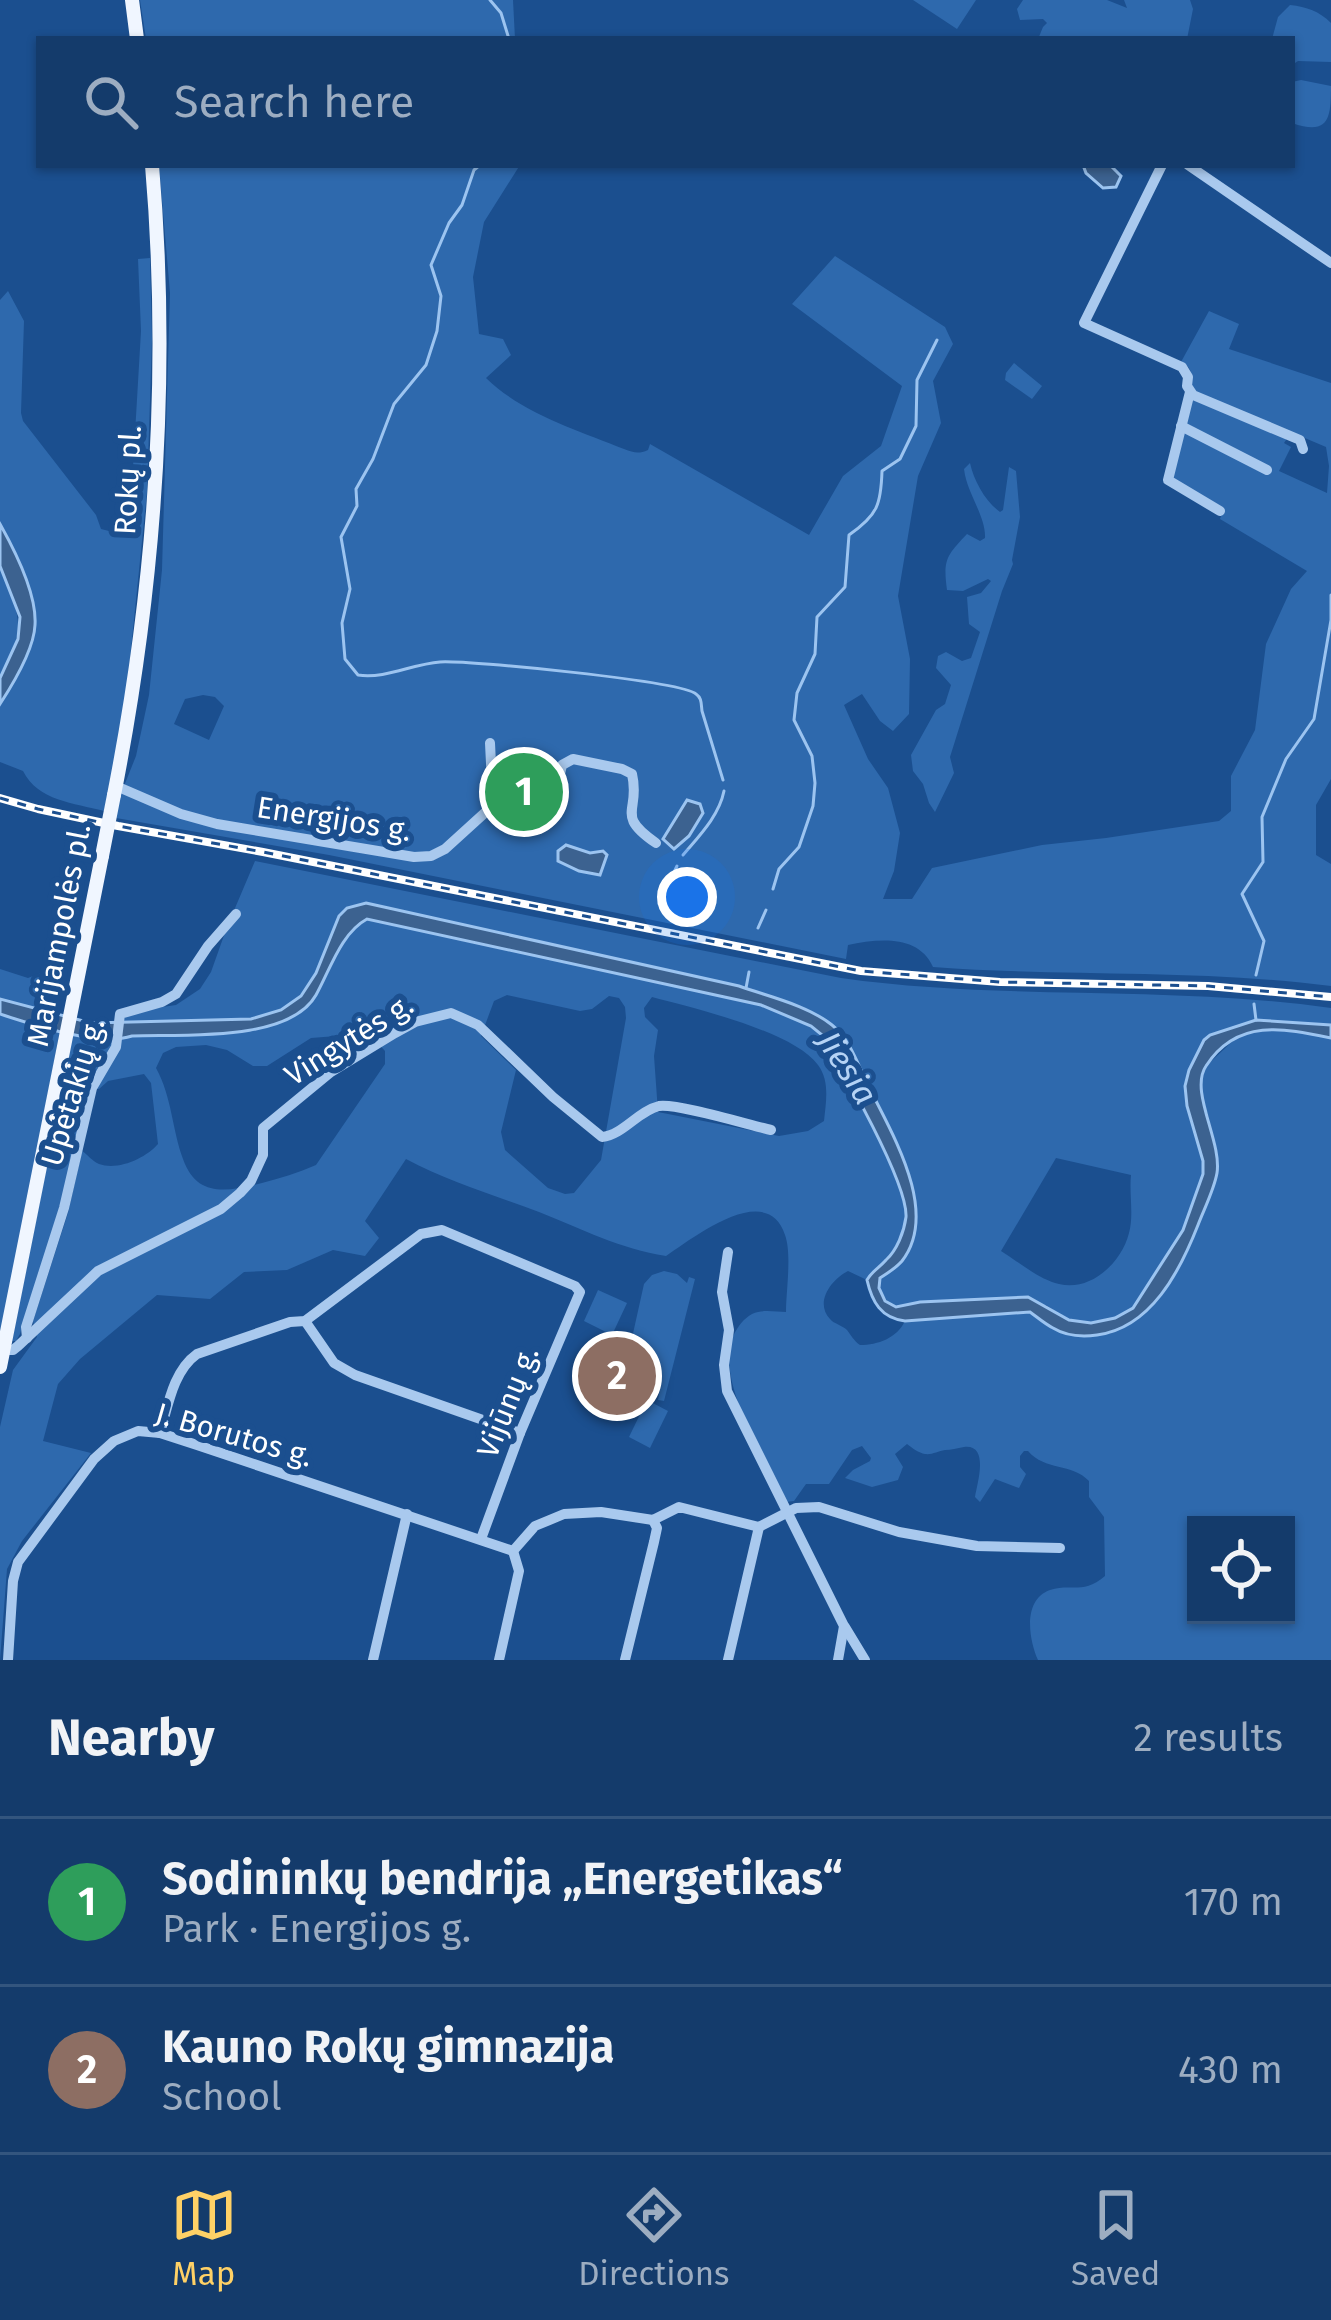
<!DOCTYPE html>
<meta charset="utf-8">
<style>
:root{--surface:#143b6b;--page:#214673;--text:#f1f3f6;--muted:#9dadc1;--line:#33557e;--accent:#ffd166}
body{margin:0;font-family:"Fira Sans",sans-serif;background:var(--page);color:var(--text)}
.controls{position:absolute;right:36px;bottom:36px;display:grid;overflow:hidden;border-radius:0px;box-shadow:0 3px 9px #0004}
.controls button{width:108px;height:108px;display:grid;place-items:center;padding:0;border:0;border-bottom:3px solid var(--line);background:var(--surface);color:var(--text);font:60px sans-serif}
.you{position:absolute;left:687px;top:897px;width:42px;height:42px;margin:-30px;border:9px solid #fff;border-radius:50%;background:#1a73e8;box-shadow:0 0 0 18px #1a73e833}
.badge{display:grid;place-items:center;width:78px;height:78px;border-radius:50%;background:var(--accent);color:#fff;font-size:39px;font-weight:700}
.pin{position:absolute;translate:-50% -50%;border:6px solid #fff;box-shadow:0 3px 12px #0006}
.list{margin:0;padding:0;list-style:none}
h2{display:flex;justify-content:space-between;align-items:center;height:156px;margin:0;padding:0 48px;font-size:51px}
h2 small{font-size:39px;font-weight:400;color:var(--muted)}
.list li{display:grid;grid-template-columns:78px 1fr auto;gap:36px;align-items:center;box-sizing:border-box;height:168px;padding:0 48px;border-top:3px solid var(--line)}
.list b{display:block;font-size:45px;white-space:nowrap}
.list p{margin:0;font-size:39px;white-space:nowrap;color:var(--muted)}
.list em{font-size:39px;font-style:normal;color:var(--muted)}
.icon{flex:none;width:66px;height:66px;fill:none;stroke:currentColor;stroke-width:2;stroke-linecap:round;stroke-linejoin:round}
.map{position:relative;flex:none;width:1331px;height:1660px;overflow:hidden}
.search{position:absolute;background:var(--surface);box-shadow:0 3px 9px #0004;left:36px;right:36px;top:36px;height:132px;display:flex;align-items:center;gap:30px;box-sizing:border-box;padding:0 42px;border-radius:0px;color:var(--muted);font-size:45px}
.sheet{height:492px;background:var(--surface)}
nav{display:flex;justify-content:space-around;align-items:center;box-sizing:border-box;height:168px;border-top:3px solid var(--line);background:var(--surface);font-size:33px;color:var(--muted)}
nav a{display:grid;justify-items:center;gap:6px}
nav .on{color:var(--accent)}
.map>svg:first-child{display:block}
.green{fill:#2e69ad;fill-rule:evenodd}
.water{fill:#3c6290;stroke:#9cc4f0;stroke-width:3}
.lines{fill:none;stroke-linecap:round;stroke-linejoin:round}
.stream{stroke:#9cc4f0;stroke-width:3}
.minor{stroke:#a9c9ee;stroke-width:10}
.major{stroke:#f0f6ff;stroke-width:14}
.rail-casing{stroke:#fff;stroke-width:8}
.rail{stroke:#1b4f8f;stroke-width:3;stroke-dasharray:9;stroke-linecap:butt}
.major-bridge{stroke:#f0f6ff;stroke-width:14}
.labels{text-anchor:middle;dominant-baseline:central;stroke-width:12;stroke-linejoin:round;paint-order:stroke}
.street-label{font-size:30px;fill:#fff;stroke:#1b4f8f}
.water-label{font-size:33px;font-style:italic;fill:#b5d3f5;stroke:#1b4f8f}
</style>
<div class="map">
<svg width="1331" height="1660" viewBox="0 0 1331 1660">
<rect width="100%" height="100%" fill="#1b4f8f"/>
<g class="green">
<polygon points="140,0 513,0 515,39 146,39"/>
<polygon points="913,0 976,0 957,29"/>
<polygon points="1023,0 1107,0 1127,8 1124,0 1190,0 1193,9 1187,39 1038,39 1043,27 1047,23 1043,19 1020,20 1017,9"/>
<path d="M1290,5c17,2 29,6 41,18v39l-33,-1 -6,4v-26h-20l6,-22z"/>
<path d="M1301,80l30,6c0,32 -2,50 -39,37v-41z"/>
<path d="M159,165h361l-36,57 -11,55 6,57 24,5 8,16 -25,23c37,36 91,52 138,71 10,4 15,5 24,1l2,-6 159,91 34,-59 38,-30 21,-60 -110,-82 43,-48 110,71 8,17 -20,37 8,42 -23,53 -20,120 12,63 -1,55 -16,17 -13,-10 -18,-27 -18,11 24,54 20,29 12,45 -6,38 -11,28h29l20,-31 110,-23 64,-7 113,-17 12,-10v-35l24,-46 11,-86 25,-55 16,-18 -87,-52 4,-11 -52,-30 19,-81 97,40 -4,6 7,4 -12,24 48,22 2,-27 -3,-19 -132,-56c-7,-12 3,-22 -13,-29l28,-51 30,13 -10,25 102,34v396l-15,26v50l15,9v122c-132,-17 -265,-9 -398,-19 -15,-33 -55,-28 -85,-22l-2,14 -517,-104 -213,-37 4,-22 16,-40 13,-61 13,-125 8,-277zM203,695l12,2 9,9 -15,34 -35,-16 11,-25z"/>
<path d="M150,258l2,81 -5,153 -22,216 -21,103c-30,-8 -66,-10 -81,-40l-23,-9v-58l22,-37 8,-75 -30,-68v-224l8,-9 16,30 -3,92 2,8 73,94 5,14 28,7 12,-205 -3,-72z"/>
<polygon points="1014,363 1042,386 1032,399 1005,380 1006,373"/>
<path d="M970,463c4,18 15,38 30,49l3,-2 6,-43 7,4 4,46 -8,43 1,4 -11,27 -52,166 4,16 -19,39 -6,-9 -6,-19 -10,-13 -2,-16 25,-45 9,-6 6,-19 -15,-17 2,-12 8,-4 16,9 9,-3 9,-26 -11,-8 -2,-27 14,-4 10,-12 -3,-2 -25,12 -16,-1c-4,-30 -1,-34 20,-56l13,7 5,-3c1,-22 -18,-44 -21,-69z"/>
<path d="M0,566c20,52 28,60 0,112z"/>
<path d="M255,861l586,117c163,23 328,7 490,30v17l-75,-5 -46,15 -6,5 -15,30 -2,36 16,55v13l-20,56 -50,78 -18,10 -24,5 -22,-2 -23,-16 -135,-2c-19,10 -33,-7 -31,-25l20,-14c5,-20 14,-43 15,-63 1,-27 -62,-159 -83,-176 -24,-19 -58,-27 -86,-37l-380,-85 -27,13c-10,25 -18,55 -36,76 -32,41 -133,30 -181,30l6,-10 48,-7 24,-16 11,-17 16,-45zM1056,1158l75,17c-2,19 3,40 -2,58 -7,29 -38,59 -70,51 -21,-5 -40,-22 -58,-33z"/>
<path d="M366,919l395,86c28,11 53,18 70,44 22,43 69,114 74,161 1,9 -2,18 -5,27 -7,20 -24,27 -33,43l-19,-9c-16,8 -34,31 -18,48 4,5 12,6 17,11 4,5 7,11 13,15 18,0 37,-7 45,-24l125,-9 80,22 77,-81 25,-64 6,-19 -9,-52 -10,-30 4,-19 35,-33 20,-7 39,2 34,7v622h-293c-9,-20 -16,-60 12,-70 21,-7 33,5 55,-14l-1,-59 -15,-20v-16c-17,-18 -44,-10 -61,-30h-4l-4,5v11l6,7 -7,14 -24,-9 -15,23 -5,-5c2,-13 15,-53 -11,-50 -7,1 -13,3 -19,3 -7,1 -13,5 -20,4 -6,-1 -13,-6 -18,-10l-12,10 8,13 -5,13 -26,7 -27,-9 8,-8 17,-9 1,-3 -9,-12 -10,4 -23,34h-23l-12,17 -8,1c-20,-42 -78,-131 -49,-173 5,-8 13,-16 21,-17 8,-2 20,0 28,0 0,-21 6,-58 -1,-77 -18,-56 -93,4 -119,21 -46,-7 -84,-27 -127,-44 -45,-17 -90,-30 -133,-53l-41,62 14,17 -14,18 -32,-6 -46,20 -43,2 -34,27 -53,-4 -77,64 -22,25 -15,57 48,12 -69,88 -15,28 -7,91v-233l13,-57 24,-33 -4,-16 35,-108 14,-62c6,4 10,10 17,13 19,7 47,-6 59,-20l-7,-61 -7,-9 -36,7 -9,8 -4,-1 12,-34c-24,26 -36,116 -47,154 -13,42 -28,84 -40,126l-4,7h-4l61,-307 47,6 12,-4 115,-5 65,-28 36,-67 7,-11zM507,995l73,16 12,-2 17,-13 10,2 6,9 1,11 -25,142 -27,33 -9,1 -17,-6 -43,-38 -4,-18 15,-62 -35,-34 13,-35zM652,997c41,11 141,34 166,68 12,16 8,37 6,56l-16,10 -29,5 -121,-24 -4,-56 4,-26 -13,-13 -1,-9zM362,1034l12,5 11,12v13l-69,101c-18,8 -36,13 -54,18 -33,8 -65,16 -79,-24 -11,-30 -11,-62 -27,-91l7,-15 13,-6 30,-2 21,5 26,16h14l44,-28zM1196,1525h90v90h-90z"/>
<polygon points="0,969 28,978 46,971 39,1010 0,999"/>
<polygon points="0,1014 31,1025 60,1030 0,1342"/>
<polygon points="664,1271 677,1274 687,1283 689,1277 695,1279 664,1401 658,1400 660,1388 640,1391 629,1383 624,1374 644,1284 652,1275"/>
<polygon points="598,1290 627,1303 612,1335 584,1321"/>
<polygon points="647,1400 668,1411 650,1448 629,1437"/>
</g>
<g class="water">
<polygon points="1083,165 1110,165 1121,176 1116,187 1103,188 1086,173"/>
<path d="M0,524c14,25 37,71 35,101 -1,24 -22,59 -35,79v-26l18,-39 2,-22 -20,-51z"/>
<polygon points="687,800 700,804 703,813 689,836 674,849 663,839"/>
<polygon points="566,845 590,853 603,851 607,855 600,875 579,871 558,861 558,851"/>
<path d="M366,903l373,83c31,11 68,19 93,39 19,15 27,43 38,64 22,45 70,123 32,172 -6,7 -14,12 -22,17l-1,10 6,13 11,6 24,-5 108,-5 41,23 22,3 24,-5 18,-10 50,-78 20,-56v-13l-16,-55 -2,-20 4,-16 15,-30 6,-5 46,-15 75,5v13c-47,-10 -94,-20 -125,28 -17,25 16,75 11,107 -3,17 -13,36 -19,52 -18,46 -47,103 -101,110 -15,2 -31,1 -44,-7 -8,-4 -16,-11 -23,-16l-125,9c-24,-3 -33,-19 -38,-41 5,-9 12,-12 19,-20 11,-10 18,-28 20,-43 2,-34 -64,-149 -84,-182l-11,-9 -50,-21 -394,-86c-26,14 -37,51 -51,76 -27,48 -136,39 -184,41 -34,11 -98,-11 -132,-22v-15l91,24 160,-4 30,-9 20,-14 15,-23 23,-57 8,-8z"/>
</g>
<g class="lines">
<g class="stream">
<polyline points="490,0 501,13 509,39"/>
<path d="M480,165l-6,5 -12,35 -13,18 -18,42 10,31 -4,35 -11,34 -32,39 -21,55 -17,30 1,17 -16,31 9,52 -8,34 3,36 13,16c28,4 54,-11 82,-13 28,-2 242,19 256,32 6,4 5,10 6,17l21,69"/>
<path d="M683,855c16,-19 36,-39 41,-64"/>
<path d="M773,889l6,-20 20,-22 14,-41 2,-23 -3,-27 -18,-36 3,-27 18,-39 2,-37 28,-30 4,-52c29,-20 32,-31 33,-64l18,-12 16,-33 1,-46 20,-40"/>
<polyline points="659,904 677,866"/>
<polyline points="758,928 766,910"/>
<polyline points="1256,975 1264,941 1242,894 1263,862 1262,817 1286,759 1314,719 1331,620 1331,595"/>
<polyline points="746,988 749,972"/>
<polyline points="1254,1004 1256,1020"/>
</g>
<g class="minor">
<polyline points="1162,165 1084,323 1182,367 1188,377 1187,386 1193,395 1300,440 1303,449"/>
<polyline points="1188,165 1331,263"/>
<polyline points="1190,392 1168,480 1220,511"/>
<polyline points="1181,426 1267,470"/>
<polyline points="490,743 493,804"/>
<path d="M116,786l65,28 36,10 197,33 17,-1 14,-7 55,-50 17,-3 31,8 7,-7 7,-32 11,-6 49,10 10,5c9,38 -18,40 24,69"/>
<polyline points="728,1252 722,1292 729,1330 724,1365 727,1391 844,1626 838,1660"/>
<polyline points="305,1321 334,1363 355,1375 520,1433"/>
<polyline points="27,1338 26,1327 64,1208 92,1088 116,1047 120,1014 162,1002 176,994 208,946 236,914"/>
<path d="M4,1350h9l5,-4 80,-75 123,-62 19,-16 11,-12 12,-26v-27l68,-56 64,-39 20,-11 36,-9 27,12 75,72 49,40c21,-2 36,-26 57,-31 18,-3 90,19 112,24"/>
<path d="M160,1433c8,-27 13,-62 37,-79l93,-32 15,-1 116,-87 21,-4 133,56 5,6 -60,141 -39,106"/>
<polyline points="513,1551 535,1526 564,1514 601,1512 653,1520 679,1507 759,1527 796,1508 819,1507 899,1532 977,1546 1060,1548"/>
<polyline points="845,1627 865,1660"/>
<polyline points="8,1660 13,1581 18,1562 94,1459 114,1441 138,1431 160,1433 197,1445 513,1551"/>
<polyline points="373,1660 407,1514"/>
<polyline points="499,1660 519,1571 513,1551"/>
<polyline points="625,1660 654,1542 657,1528 653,1520"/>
<polyline points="728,1660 759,1527"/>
</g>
<g class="major">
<polyline points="132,0 137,39"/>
<path d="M114,795c41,-208 56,-419 38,-630"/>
<polyline points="0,1367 102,856"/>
</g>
<defs>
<polyline id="rail" points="0,798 38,809 118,826 263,852 861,971 1000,982 1208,986 1331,997"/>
</defs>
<use href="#rail" class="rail-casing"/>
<use href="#rail" class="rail"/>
<polyline class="major-bridge" points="102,856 114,795"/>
</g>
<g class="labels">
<g class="street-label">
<text transform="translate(128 480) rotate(-87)">Rokų pl.</text>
<text transform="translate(334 819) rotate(9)">Energijos g.</text>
<text transform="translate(59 935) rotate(-79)">Marijampolės pl.</text>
<text transform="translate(349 1040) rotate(-32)">Vingytės g.</text>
<text transform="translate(73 1092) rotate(-73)">Upėtakių g.</text>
<text transform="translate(508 1402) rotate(-68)">Vijūnų g.</text>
<text transform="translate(234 1435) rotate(16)">J. Borutos g.</text>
</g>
<g class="water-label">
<text transform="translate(847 1068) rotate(57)">Jiesia</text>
</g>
</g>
</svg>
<div class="controls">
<button><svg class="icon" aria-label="locate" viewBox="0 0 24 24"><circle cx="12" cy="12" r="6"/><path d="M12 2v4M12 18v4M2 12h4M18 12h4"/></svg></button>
</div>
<div class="you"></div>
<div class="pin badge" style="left:524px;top:792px;background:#2e9e5b">1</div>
<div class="pin badge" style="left:617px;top:1376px;background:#8d6e63">2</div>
<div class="search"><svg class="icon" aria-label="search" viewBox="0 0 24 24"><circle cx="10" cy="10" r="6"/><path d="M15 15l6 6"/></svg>Search here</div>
</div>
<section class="sheet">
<h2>Nearby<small>2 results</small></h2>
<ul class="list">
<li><span class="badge" style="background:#2e9e5b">1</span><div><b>Sodininkų bendrija „Energetikas“</b><p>Park · Energijos g.</p></div><em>170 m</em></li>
<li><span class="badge" style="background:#8d6e63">2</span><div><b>Kauno Rokų gimnazija</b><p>School</p></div><em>430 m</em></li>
</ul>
</section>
<nav>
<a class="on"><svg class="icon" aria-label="map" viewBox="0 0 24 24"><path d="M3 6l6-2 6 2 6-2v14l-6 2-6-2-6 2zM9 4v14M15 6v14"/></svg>Map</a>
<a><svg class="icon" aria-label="directions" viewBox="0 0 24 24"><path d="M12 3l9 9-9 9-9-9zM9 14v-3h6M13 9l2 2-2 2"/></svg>Directions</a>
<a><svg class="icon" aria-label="saved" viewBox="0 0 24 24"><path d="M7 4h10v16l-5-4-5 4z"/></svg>Saved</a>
</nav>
